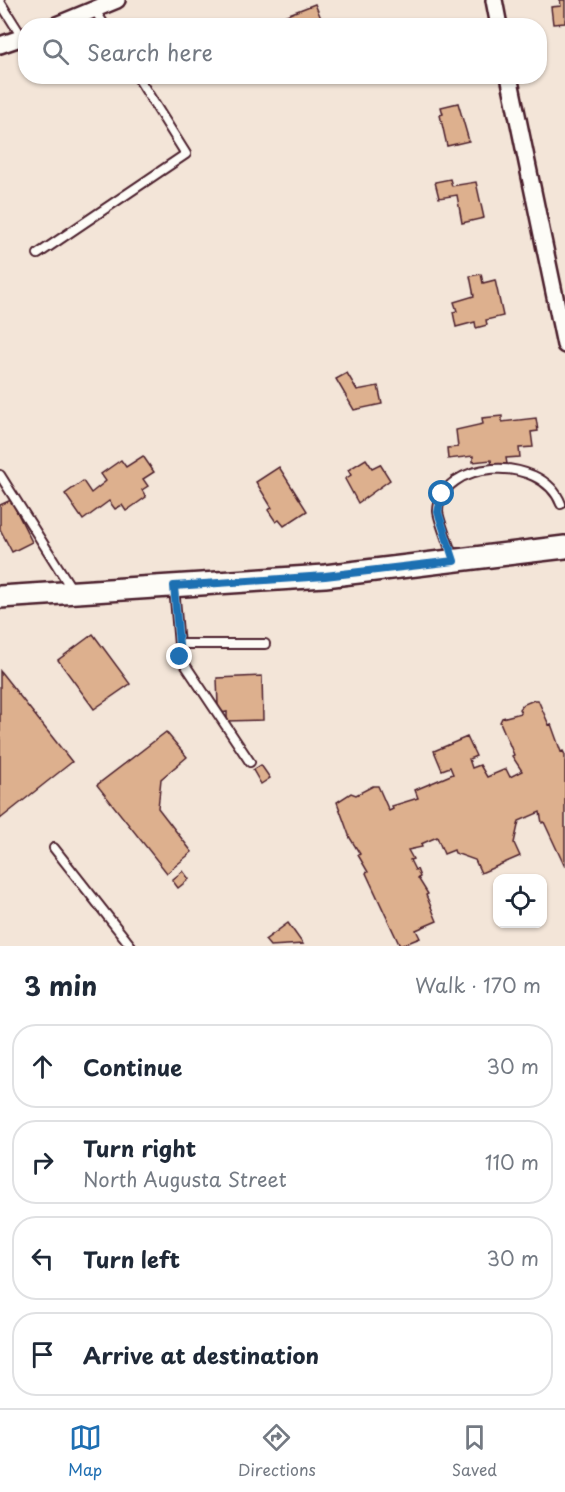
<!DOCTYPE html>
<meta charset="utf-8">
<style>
:root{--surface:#fff;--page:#f2f2f3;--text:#1f2937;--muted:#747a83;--line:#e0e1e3;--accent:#1f6fb2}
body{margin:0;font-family:"Playpen Sans",sans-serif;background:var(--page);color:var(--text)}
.controls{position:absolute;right:18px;bottom:18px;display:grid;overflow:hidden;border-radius:12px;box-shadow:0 2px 4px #0004}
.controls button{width:54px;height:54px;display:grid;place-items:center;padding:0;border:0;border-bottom:2px solid var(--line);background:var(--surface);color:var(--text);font:30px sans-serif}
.stop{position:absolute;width:18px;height:18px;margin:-14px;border:4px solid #1f6fb2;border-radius:50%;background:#fff}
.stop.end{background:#1f6fb2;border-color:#fff;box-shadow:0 2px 6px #0008}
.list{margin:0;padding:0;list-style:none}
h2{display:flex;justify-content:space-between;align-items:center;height:78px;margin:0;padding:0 24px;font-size:26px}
h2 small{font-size:20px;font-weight:400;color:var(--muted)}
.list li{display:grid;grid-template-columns:39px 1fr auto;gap:18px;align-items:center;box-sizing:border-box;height:84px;margin:0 12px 12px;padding:0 12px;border:2px solid var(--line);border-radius:24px}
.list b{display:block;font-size:22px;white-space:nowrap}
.list p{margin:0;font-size:20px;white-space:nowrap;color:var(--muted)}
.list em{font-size:20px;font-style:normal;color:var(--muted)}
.icon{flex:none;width:33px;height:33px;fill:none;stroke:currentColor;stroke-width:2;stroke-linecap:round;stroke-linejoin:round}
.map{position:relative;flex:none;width:565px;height:946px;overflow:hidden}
.search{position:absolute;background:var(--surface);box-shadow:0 2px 4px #0004;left:18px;right:18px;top:18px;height:66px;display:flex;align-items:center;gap:15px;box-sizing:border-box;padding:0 21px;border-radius:24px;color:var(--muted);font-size:22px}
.sheet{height:462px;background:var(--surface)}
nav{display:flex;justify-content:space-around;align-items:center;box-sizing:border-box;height:84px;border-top:2px solid var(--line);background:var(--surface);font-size:16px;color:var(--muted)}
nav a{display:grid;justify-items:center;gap:3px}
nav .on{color:var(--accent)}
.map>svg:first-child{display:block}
.building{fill:#ddb08e;stroke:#4a1f2b;stroke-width:1.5}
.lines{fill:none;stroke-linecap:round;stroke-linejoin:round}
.lane-casing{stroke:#4a1f2b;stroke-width:12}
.street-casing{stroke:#4a1f2b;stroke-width:20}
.secondary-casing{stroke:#4a1f2b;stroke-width:26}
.lane{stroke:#fdfcf7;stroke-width:8}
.street{stroke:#fdfcf7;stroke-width:15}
.secondary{stroke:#fdfcf7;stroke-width:21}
.route{stroke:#1f6fb2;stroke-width:8}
</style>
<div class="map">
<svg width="565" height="946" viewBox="0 0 565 946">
<rect width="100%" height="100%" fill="#f3e5d8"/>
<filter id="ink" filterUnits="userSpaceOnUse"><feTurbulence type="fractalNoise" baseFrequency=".0167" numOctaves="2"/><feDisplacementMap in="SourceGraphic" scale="12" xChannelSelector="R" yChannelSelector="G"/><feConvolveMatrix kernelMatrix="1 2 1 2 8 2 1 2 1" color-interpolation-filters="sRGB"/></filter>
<g filter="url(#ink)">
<g class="building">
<polygon points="560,0 565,0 565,23 553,24 551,7 561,6"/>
<polygon points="315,4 323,23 266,26 285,18 284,16"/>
<polygon points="458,103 469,141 447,146 440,115 443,114 441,107"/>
<polygon points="450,179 452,186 476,182 484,218 462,223 457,195 439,198 435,182"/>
<polygon points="481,274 483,283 495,280 503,316 486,320 487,325 476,328 475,322 456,327 453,312 457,311 454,302 474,296 470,276"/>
<polygon points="347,373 357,390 378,386 382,404 354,410 336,379"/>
<polygon points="502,416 502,422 536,418 538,431 531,432 533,447 519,448 520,457 506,458 507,464 492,466 491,460 473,462 473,456 448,459 447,448 458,447 456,430 483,424 482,418"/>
<polygon points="143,456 154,472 143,479 148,486 142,490 146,497 126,511 122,505 115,509 109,501 83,520 65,494 83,481 91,493 106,481 101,474 121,460 126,467"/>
<polygon points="366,459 372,468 380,464 390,480 358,503 345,479 351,475 348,470"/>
<polygon points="279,467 307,511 284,526 279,520 276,522 268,510 272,508 256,482"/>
<polygon points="11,500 32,542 12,552 0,529 0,505"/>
<polygon points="93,634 130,684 94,709 58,660"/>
<polygon points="0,671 72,762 0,819"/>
<polygon points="262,676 263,720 227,721 227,712 221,713 218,706 217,678"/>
<polygon points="534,700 538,700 549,725 551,724 561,752 563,751 565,755 565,867 544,822 542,823 540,812 519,821 514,843 520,856 481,873 475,860 455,853 454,850 444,854 437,837 421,844 422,847 408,850 413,859 410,860 415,870 417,869 420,877 418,878 428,894 426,895 437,921 416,930 420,938 400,946 366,873 368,872 358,855 360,854 350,838 337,802 351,793 356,795 373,786 378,786 389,811 393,809 392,806 418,798 415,790 453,774 450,767 442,770 434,751 467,737 476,756 469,759 472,768 480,765 487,777 506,769 510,777 522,771 512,756 514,755 500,722 502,718 521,713 519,709 522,705"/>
<polygon points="166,732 187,757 161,779 158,808 192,852 167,873 97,785"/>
<polygon points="261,765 270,778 261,784 253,770"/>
<polygon points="183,871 189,879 178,888 172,880"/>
<polygon points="288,923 303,944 270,946 265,940"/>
</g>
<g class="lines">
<defs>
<g id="lane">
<polyline points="0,2 22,37"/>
<polyline points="94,9 105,26"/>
<polyline points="38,254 186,154 137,76"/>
<polyline points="0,475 73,591"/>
<path d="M453,560c-2,-11 -15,-41 -15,-49 2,-51 103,-59 123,-7"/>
<polyline points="174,587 180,657 250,762"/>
<polyline points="179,644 265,644"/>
<polyline points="54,848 131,946"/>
</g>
<g id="street">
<polyline points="494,0 499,26"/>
<polyline points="54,26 117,0"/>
<polyline points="0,45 26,36"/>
<polyline points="509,76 565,345"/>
</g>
<polyline id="secondary" points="0,597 325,576 565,547"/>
</defs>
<use href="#lane" class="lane-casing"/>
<use href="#street" class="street-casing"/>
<use href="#secondary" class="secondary-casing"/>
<use href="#lane" class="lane"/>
<use href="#street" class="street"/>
<use href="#secondary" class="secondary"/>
</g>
</g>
<g class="lines" filter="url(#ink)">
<polyline class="route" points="180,657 174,586 325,576 454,561 438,512 442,494"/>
</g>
</svg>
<div class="controls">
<button><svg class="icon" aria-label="locate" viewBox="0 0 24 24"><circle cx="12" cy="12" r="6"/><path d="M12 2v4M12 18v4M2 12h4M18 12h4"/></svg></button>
</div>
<div class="stop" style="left:442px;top:494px"></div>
<div class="stop end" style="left:180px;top:657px"></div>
<div class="search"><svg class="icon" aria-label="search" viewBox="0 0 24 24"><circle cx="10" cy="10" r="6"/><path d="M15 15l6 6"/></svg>Search here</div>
</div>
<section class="sheet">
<h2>3 min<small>Walk · 170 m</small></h2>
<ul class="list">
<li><svg class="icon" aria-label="ahead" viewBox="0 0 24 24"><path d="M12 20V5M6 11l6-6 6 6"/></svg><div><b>Continue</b></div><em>30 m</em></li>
<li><svg class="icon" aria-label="right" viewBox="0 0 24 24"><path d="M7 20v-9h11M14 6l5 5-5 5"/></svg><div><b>Turn right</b><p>North Augusta Street</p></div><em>110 m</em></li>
<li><svg class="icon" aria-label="left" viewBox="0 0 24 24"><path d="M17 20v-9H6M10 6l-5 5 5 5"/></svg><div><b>Turn left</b></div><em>30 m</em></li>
<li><svg class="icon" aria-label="arrive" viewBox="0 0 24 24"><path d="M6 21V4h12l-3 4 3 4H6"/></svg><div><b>Arrive at destination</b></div></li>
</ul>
</section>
<nav>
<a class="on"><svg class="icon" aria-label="map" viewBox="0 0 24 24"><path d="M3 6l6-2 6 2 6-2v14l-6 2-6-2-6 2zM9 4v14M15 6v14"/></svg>Map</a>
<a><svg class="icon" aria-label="directions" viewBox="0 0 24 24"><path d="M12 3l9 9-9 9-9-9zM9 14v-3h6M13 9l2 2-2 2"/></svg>Directions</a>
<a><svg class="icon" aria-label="saved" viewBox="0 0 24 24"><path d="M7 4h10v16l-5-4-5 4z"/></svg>Saved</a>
</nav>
